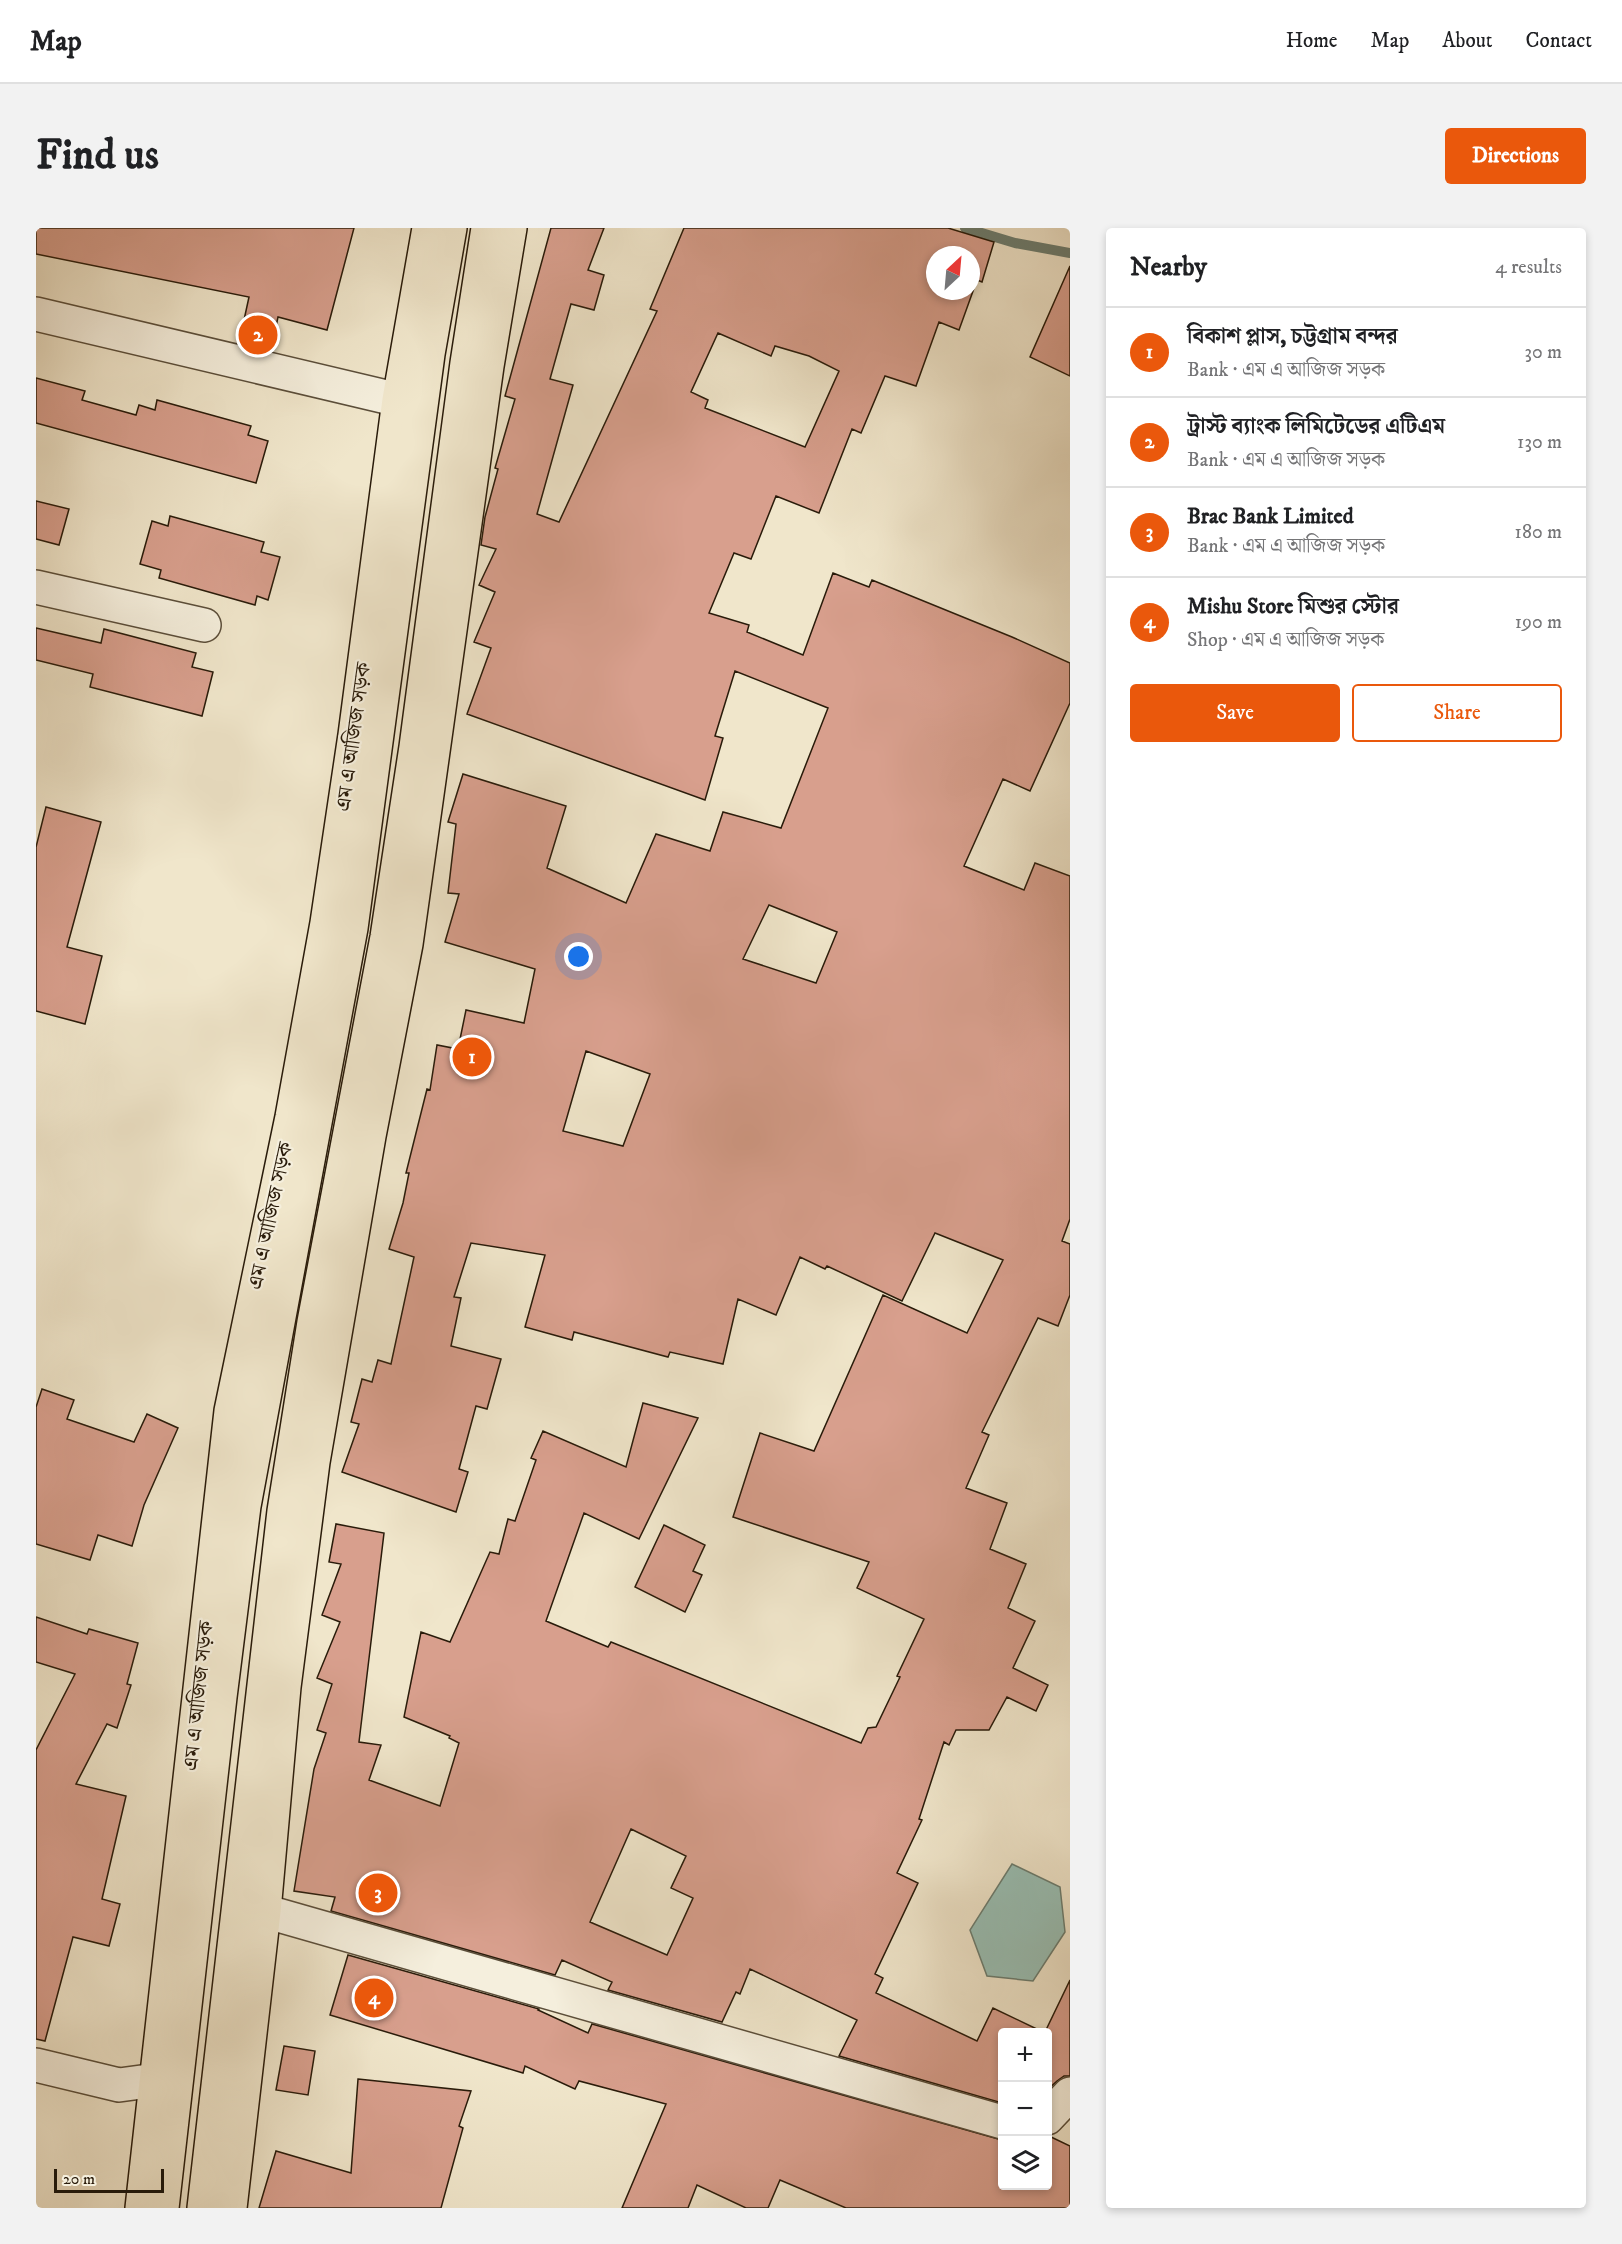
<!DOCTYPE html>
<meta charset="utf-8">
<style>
:root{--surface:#fff;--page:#f2f2f2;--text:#202124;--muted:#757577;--line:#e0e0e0;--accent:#ea580c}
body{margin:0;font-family:"IM FELL DW Pica","Noto Serif Bengali",serif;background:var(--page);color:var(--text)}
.controls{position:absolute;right:18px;bottom:18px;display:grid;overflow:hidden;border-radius:6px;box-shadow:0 3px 9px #0003}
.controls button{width:54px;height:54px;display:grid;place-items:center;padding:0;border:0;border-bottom:2px solid var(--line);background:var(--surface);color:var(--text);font:30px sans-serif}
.compass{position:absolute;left:890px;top:18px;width:54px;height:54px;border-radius:50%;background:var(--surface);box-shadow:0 3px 9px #0003;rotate:26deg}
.scale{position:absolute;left:18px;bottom:15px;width:110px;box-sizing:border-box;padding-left:6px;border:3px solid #291b0a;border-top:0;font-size:16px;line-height:21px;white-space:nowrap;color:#291b0a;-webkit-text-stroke:4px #f5efdd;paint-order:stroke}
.you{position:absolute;left:543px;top:729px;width:21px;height:21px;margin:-15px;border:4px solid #fff;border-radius:50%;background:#1a73e8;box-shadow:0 0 0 9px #1a73e833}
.badge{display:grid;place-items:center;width:39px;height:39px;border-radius:50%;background:var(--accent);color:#fff;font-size:20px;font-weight:700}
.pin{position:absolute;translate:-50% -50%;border:3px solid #fff;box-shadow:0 2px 6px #0006}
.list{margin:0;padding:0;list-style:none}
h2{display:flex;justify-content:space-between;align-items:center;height:78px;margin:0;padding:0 24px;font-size:26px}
h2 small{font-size:20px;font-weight:400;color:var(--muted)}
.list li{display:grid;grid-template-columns:39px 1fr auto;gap:18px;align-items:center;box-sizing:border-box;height:90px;padding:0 24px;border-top:2px solid var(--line)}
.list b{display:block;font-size:22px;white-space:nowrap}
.list p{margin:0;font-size:20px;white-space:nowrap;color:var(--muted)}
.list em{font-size:20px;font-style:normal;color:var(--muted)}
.actions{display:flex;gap:12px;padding:18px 24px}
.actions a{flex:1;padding:14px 0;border:2px solid var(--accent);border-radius:6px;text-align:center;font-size:21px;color:var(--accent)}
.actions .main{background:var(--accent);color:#fff}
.icon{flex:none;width:33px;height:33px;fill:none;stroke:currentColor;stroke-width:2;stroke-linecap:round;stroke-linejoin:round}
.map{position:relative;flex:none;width:1034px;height:1980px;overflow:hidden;border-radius:6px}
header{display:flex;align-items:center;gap:36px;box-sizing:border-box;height:84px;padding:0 30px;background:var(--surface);border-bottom:2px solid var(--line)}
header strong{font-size:28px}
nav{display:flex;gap:33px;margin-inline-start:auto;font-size:21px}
.intro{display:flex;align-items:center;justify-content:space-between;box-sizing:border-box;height:144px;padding:0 36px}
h1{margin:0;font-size:42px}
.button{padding:15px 27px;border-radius:6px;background:var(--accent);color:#fff;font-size:21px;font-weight:700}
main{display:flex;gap:36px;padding:0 36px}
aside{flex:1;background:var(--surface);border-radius:6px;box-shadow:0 3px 9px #0003}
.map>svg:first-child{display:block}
.water{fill:#9ac0b5;stroke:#6d7e71;stroke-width:1.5}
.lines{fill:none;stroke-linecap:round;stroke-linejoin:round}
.stream{stroke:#6d7e71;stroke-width:10}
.building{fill:#d89f8d;stroke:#291b0a;stroke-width:1.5;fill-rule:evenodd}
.minor-casing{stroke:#5b4e3a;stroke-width:36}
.primary-casing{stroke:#291b0a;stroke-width:36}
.trunk-casing{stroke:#291b0a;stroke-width:36}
.minor{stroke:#f5efdd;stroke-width:33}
.primary{stroke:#f0e6cb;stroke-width:33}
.trunk{stroke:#f0e6cb;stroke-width:33}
.labels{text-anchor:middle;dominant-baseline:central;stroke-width:4.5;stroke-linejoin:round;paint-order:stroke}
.street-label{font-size:21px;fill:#291b0a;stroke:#f5efdd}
</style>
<header>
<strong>Map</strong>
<nav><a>Home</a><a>Map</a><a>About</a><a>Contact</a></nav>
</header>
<div class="intro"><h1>Find us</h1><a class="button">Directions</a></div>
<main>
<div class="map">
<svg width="1034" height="1980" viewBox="0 0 1034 1980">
<rect width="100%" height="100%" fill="#f0e6cb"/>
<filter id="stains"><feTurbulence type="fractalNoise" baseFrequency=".00333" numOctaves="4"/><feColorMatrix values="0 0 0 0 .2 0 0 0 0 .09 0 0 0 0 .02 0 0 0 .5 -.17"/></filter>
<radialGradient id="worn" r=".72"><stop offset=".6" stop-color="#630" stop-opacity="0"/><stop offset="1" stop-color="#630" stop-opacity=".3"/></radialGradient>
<polygon class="water" points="976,1636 1024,1659 1029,1704 997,1753 951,1748 934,1702"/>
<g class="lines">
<polyline class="stream" points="929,0 979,15 1034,25"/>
</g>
<g class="building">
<polygon points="0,0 318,0 291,102 242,89 235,122 203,115 213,69 0,26"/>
<path d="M515,0h53l-16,42 16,5 -10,35 -23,-6 -21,75 23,6 -36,129 22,8 98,-211 -7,-2 34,-81h264l46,14 -12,40 -5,-2 -18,50 -20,-8 -23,64 -31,-10 -24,57 -9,-4 -33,84 -43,-17 -25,63 -17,-6 -25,60 40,12 -2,7 56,23 30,-82 36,14 3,-7 140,57 58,26v40l-40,88 -27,-12 -39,87 60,24 11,-27 35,13v343l-8,22 8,3v51l-12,31 -20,-8 -56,114 7,3 -23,53 41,15 -17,46 36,15 -18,44 27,13 -22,47 35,17 -12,26 -29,-14 -18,33h-33l-7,15 -5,-3 -25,77 3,1 -25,53 21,10 -43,91 8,4 -7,15 101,48 16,-33 50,24h-41v71l-163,-47 18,-36 -107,-51 -10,25 -4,-2 -14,30 -114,-32 4,-8 -50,-22 -7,15 -224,-64 4,-14 -41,-6 20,-122 12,-36 -9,-3 15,-46 -15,-6 23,-56 -18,-7 19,-51 -12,-2 7,-38 48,9 -25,209 22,3 -12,35 71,26 19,-63 -10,-5 1,-2 -46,-19 17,-85 29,10 40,-90 9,2 9,-35 7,2 21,-61 -5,-2 12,-27 83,36 17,-64 55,15 -59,121 -55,-26 -38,108 62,26 3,-5 250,101 7,-15 8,-1 24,-50 -3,-1 27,-57 -67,-31 12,-26 -136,-45 27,-84 54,18 69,-156 84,38 36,-73 -68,-27 -33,68 -75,-35 -2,3 -25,-12 -24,58 -38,-16 -15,65 -53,-12 -2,5 -94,-25 -2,8 -47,-13 20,-72 -74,-12 -17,54 7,1 -10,48 50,13 -14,50 -11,-3 -17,63 9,3 -12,40 -114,-40 17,-48 -8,-2 11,-43 10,3 6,-22 13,4 23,-107 -25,-8 14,-46 6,-30h-3l21,-84 3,1 7,-45 21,4 8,-39 58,13 11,-54 -90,-27 14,-48 -11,-1 8,-69 -8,-2 15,-48 103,32 -19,62 79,35 30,-69 54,17 13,-39 58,16 47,-120 -93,-37 -20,65 8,2 -18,62 -238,-86 24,-66 -17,-6 21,-50 -16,-7 17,-36 -15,-4 4,-28 13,-48 -3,-1 20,-69 -10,-3zM899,27h36v36h-36zM682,105l53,23 4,-10 34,10 30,15 -34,76 -100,-39 3,-8 -17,-8zM733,677l68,27 -21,51 -73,-24zM550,823l64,23 -27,72 -60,-15zM595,1601l55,27 -15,32 22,10 -26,57 -77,-33z"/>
<polygon points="1034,38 1034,148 994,129"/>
<polygon points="0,150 49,163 46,172 100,187 103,177 119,182 121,172 215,198 212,207 232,213 220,255 0,195"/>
<polygon points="0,273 33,281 23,317 0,311"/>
<polygon points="134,288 228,314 225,324 244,329 232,372 221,368 219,377 123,350 125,342 104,336 116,293 132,298"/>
<polygon points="0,400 65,415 68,401 160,425 156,439 177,444 166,488 54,459 57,446 0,432"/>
<polygon points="10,579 65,594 31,719 66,728 49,796 0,783 0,619"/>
<polygon points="6,1161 38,1172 31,1191 98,1214 111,1186 142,1200 108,1277 96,1318 62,1307 54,1332 0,1316 0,1179"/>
<polygon points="628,1297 669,1317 657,1343 666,1347 649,1384 599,1359"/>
<polygon points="0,1389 51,1406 53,1401 102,1415 91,1456 95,1457 81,1500 71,1496 40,1556 90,1568 66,1671 84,1676 73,1718 37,1709 9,1813 0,1811 0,1522 39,1446 0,1434"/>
<polygon points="312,1727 503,1781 502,1782 552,1805 556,1796 966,1912 966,1958 1011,1958 1013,1908 1034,1918 1034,1980 810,1980 744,1952 732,1980 710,1980 661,1957 652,1980 586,1980 630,1876 543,1853 539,1861 489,1838 487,1845 294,1787"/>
<polygon points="1034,1752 1034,1848 1028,1848 1021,1853 1011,1862 1011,1804 1009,1804"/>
<polygon points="248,1818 279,1823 272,1867 240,1862"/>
<polygon points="322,1851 435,1863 423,1898 427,1900 405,1980 223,1980 240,1923 315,1945"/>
</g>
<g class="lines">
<defs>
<g id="minor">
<polyline points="0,86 363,172"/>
<polyline points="0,359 168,397"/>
<polyline points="228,1683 966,1894"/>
<polyline points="0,1837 83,1857 120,1852"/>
<polyline points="1011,1890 1034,1866"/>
</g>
<g id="primary">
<polyline points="106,1980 195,1183 256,889 291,695 319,507 363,172 393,0"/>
<polyline points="194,1980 228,1683 248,1459 277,1234 333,908 370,716 451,138 474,0"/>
</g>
<g id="trunk">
<polyline points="126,1980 184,1469 208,1278 315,700 392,126 414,0"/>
<polyline points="168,1980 248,1283 278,1094 351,709 380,519 431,135 452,0"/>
</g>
</defs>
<use href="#minor" class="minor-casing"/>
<use href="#primary" class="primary-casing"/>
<use href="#trunk" class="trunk-casing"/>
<use href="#minor" class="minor"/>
<use href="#primary" class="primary"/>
<use href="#trunk" class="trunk"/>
</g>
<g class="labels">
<g class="street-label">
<text transform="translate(318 509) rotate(-82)">এম এ আজিজ সড়ক</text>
<text transform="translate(235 988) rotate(-78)">এম এ আজিজ সড়ক</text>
<text transform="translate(163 1468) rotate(-84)">এম এ আজিজ সড়ক</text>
</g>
</g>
<rect width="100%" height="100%" filter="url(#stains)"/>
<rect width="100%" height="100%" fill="url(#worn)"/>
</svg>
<div class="controls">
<button>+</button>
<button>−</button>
<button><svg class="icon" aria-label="layers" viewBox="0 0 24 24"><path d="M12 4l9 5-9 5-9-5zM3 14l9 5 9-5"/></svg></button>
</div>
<svg class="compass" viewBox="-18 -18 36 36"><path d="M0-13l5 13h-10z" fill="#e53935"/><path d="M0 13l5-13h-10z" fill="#757577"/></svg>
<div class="scale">20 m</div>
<div class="you"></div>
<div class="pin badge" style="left:436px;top:829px">1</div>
<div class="pin badge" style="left:222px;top:107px">2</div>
<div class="pin badge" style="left:342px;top:1665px">3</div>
<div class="pin badge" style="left:338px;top:1770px">4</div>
</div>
<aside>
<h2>Nearby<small>4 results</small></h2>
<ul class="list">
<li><span class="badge">1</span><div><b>বিকাশ প্লাস, চট্টগ্রাম বন্দর</b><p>Bank · এম এ আজিজ সড়ক</p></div><em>30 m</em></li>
<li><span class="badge">2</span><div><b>ট্রাস্ট ব্যাংক লিমিটেডের এটিএম</b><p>Bank · এম এ আজিজ সড়ক</p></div><em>130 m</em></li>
<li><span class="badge">3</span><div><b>Brac Bank Limited</b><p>Bank · এম এ আজিজ সড়ক</p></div><em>180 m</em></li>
<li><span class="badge">4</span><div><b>Mishu Store মিশুর স্টোর</b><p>Shop · এম এ আজিজ সড়ক</p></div><em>190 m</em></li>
</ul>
<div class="actions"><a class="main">Save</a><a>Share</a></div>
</aside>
</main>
